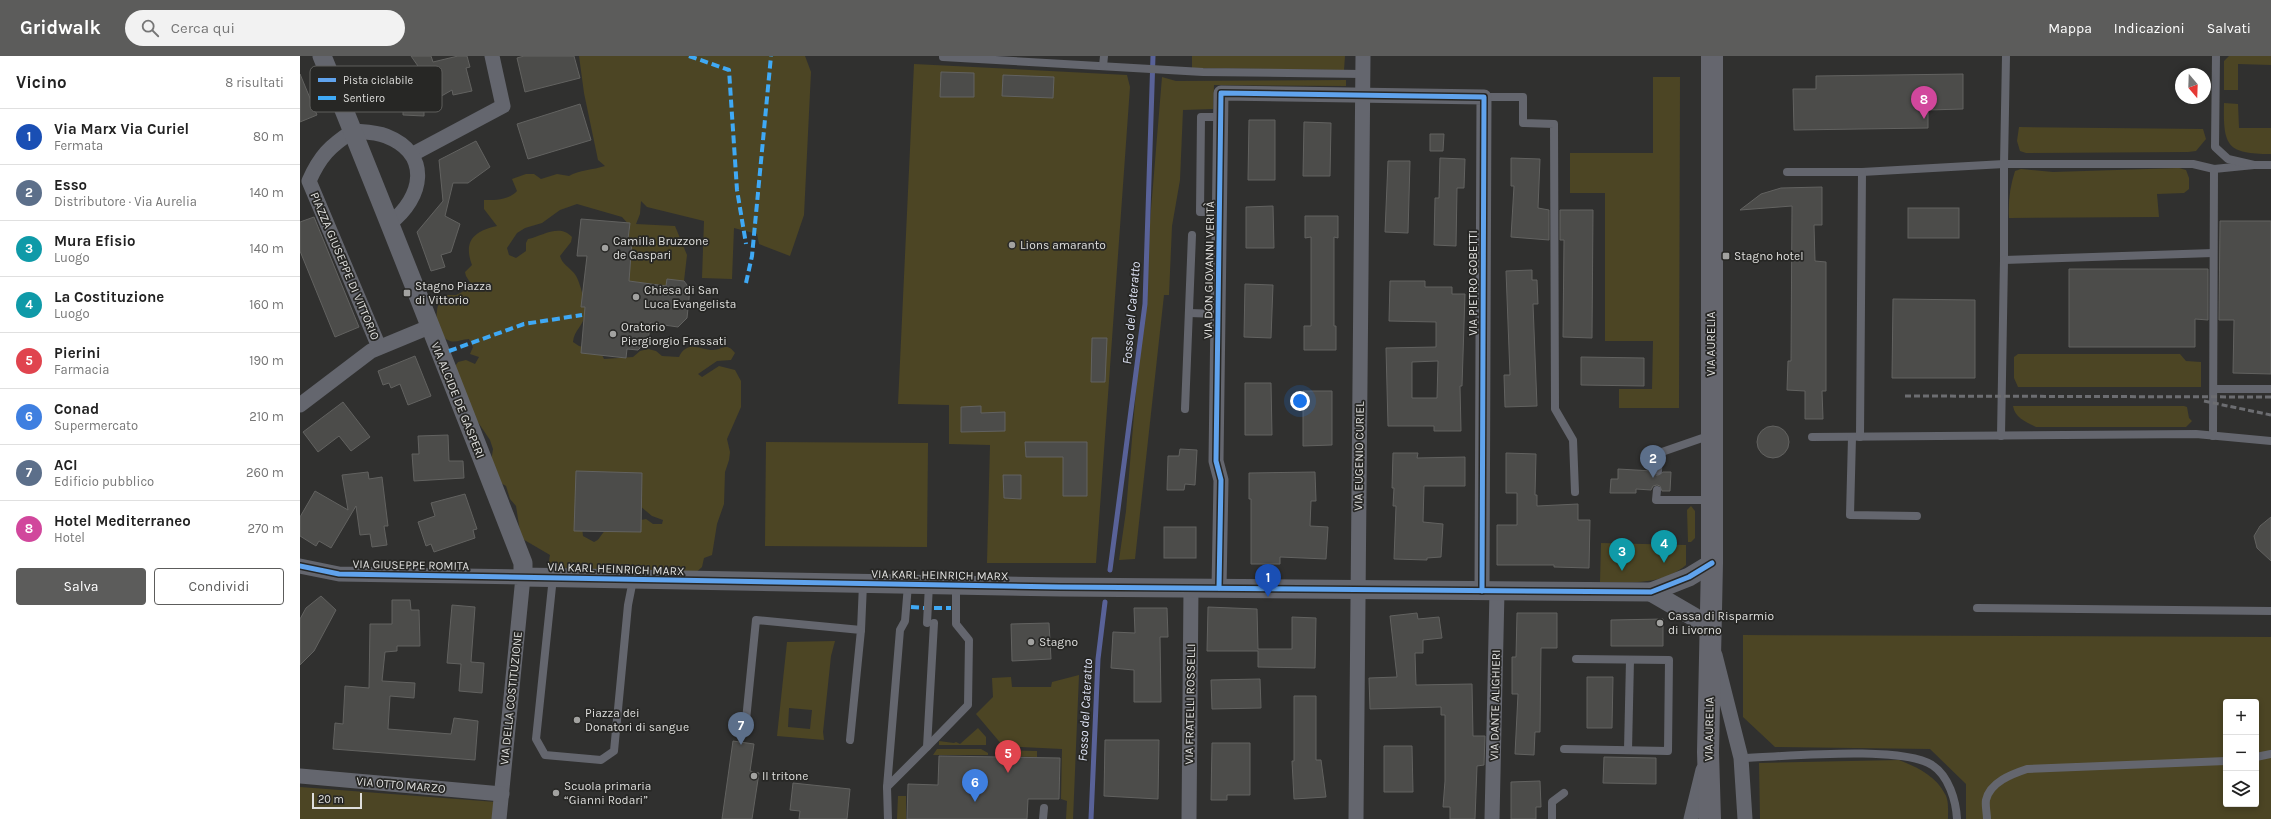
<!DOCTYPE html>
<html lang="it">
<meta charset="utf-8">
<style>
:root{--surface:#fff;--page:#f2f2f2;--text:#222;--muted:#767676;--line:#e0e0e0;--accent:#5c5c5b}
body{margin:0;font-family:Karla,sans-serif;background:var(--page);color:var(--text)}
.controls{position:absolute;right:12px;bottom:12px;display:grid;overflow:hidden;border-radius:4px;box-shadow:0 2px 6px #0003}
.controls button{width:36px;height:36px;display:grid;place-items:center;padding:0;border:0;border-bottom:1px solid var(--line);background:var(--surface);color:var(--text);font:20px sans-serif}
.compass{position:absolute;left:1875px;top:12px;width:36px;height:36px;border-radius:50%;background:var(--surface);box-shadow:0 2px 6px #0003;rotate:161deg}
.scale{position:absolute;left:12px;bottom:10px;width:50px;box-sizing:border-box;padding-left:4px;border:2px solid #dfdfdd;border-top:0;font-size:11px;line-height:14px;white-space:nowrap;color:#dfdfdd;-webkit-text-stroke:3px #272725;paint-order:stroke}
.you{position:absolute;left:1000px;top:345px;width:14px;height:14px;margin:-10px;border:3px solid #fff;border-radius:50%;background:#1a73e8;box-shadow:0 0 0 6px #1a73e833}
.badge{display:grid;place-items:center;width:26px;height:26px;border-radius:50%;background:var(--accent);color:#fff;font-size:13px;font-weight:700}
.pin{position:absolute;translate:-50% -33px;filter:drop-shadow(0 1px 2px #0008)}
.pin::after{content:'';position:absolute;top:21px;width:14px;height:12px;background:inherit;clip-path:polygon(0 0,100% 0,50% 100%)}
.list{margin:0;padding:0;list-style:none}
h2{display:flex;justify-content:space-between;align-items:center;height:52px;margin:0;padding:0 16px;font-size:17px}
h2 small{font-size:13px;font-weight:400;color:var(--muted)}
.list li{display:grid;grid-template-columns:26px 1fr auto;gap:12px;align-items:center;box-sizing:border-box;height:56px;padding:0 16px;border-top:1px solid var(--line)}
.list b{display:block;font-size:15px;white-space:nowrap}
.list p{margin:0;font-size:13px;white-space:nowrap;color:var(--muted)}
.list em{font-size:13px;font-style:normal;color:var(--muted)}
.actions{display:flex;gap:8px;padding:12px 16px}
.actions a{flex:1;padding:9px 0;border:1px solid var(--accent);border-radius:4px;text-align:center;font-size:14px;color:var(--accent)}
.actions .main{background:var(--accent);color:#fff}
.icon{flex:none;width:22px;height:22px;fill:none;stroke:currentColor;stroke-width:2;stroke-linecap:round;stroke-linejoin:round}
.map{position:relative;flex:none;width:1971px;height:763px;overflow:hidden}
header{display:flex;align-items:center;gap:24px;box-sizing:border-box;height:56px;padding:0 20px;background:var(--accent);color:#fff}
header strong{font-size:19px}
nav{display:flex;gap:22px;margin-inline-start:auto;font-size:14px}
.search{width:280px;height:36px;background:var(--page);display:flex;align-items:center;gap:10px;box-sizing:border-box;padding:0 14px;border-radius:22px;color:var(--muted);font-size:15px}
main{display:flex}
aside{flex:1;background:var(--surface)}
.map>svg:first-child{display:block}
.green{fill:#4c4524;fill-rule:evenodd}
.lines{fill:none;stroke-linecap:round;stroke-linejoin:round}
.stream{stroke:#596298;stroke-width:5}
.building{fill:#4c4c4a;stroke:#626260;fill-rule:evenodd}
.service{stroke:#64666e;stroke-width:8}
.minor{stroke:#64666e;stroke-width:15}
.tertiary{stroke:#64666e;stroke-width:19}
.primary{stroke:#65666e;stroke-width:22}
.rail{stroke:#6c6d71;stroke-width:3;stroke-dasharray:6 3;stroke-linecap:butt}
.quiet{stroke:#3fa9f5;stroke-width:4;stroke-dasharray:8 4;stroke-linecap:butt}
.cycleway-casing{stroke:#272725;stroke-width:8}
.cycleway{stroke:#60a3ed;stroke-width:5}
.poi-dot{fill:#a2a2a0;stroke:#272725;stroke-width:1.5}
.labels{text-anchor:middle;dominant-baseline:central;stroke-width:3.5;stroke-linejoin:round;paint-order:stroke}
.poi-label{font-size:12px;fill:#dfdfdd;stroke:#272725;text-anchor:start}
.street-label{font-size:12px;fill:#dfdfdd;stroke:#272725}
.water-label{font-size:13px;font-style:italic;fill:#dee3f5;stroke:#272725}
.key{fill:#272725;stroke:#5e5e5c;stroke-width:1}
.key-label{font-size:11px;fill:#dfdfdd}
</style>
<header>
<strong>Gridwalk</strong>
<div class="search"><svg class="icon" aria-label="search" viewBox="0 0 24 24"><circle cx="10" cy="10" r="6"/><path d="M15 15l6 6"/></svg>Cerca qui</div>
<nav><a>Mappa</a><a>Indicazioni</a><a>Salvati</a></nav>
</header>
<main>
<aside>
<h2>Vicino<small>8 risultati</small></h2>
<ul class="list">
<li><span class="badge" style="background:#1a4fb4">1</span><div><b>Via Marx Via Curiel</b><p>Fermata</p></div><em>80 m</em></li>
<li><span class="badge" style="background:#5c6f8a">2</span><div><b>Esso</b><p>Distributore · Via Aurelia</p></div><em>140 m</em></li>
<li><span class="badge" style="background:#0f9aa8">3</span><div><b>Mura Efisio</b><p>Luogo</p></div><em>140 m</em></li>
<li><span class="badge" style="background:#0f9aa8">4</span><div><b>La Costituzione</b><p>Luogo</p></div><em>160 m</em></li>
<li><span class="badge" style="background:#e0444e">5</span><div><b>Pierini</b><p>Farmacia</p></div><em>190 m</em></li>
<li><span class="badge" style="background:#3f7fe0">6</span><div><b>Conad</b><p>Supermercato</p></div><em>210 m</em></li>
<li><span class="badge" style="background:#5c6f8a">7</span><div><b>ACI</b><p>Edificio pubblico</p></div><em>260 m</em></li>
<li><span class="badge" style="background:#d1479c">8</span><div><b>Hotel Mediterraneo</b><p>Hotel</p></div><em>270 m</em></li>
</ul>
<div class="actions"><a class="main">Salva</a><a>Condividi</a></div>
</aside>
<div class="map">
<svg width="1971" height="763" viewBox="0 0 1971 763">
<rect width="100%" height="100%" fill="#30302f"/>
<g class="green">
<path d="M279,0h226l6,16 -7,143 -14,41 -31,-12 -2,-10 -23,-6 -2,51 -30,-1 2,-57 -57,-14 -6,-6 -1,13 -4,10 39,2 12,29 -3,26 -18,5 -37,-5 3,-40 -4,-2 2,-13 -8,-9 -45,-13 -17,6 -18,13 -17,5 -8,5 -10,15 2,7 7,3 10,-7v-8l2,-4c14,-3 32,-16 44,-2l-1,5 -11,14c2,8 9,11 14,17 6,7 12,32 11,41 -1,11 -11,16 -12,28l6,4 21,5 4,8 29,-2 7,-6 8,-2 8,2 6,5 17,1c8,-18 22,-7 34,-7 10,-1 14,-8 22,3l-4,7 -14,1 -19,13 4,3 17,-11 16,4 6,11v26l-14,32 3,13 -1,8 -4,12 -1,32 -7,20 -5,31 -8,3 -2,9 -10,9 -145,-4 3,-17 -29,-17 -5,-32 -6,-7 -4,-13 -12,-7 -3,-17 2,-13 -3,-9 -27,-40 -10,-31 5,-7 8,-2 9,4 4,-7 -9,-3 3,-7 -4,-8c-7,0 -13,4 -19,2 -17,-6 -16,-35 -7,-46h13l14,-7 1,-4 -5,-8 -1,-4 7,-7c-9,-24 2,-34 25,-39l-13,-17v-9c10,0 25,0 33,-9l-5,-12 14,-5h8l7,5 16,-5 12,2c10,-6 24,-6 36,-10l-7,-6 -14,-67zM340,450l12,10 11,4 -1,4h-9l-7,-5c-10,2 -34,6 -41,12 -5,4 -5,9 -11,11l-11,-6 -1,-9z"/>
<polygon points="892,0 1045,0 1044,14 892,12"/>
<polygon points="1929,0 1971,0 1971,9 1938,8 1938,34 1924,34 1924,5"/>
<polygon points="614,8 827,19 830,31 796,507 687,507 690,389 649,388 649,349 598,348"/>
<polygon points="862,21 876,25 1046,24 1046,30 914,29 913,53 883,54 880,124 872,170 869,239 864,239 835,503 819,504 826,455"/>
<polygon points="1353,21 1380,21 1379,352 1319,352 1319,333 1352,333 1353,285 1305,285 1305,137 1270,137 1270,97 1353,97"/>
<path d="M1924,47l14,1 1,24h32v26c-44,0 -48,-8 -47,-51z"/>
<polygon points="1719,71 1903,73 1906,83 1896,95 1888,96 1726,97 1720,95 1717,85"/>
<path d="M1879,112l7,2 3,8v11l-5,4 -27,1 2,23 -150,1c-1,-17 1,-31 6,-47l6,-2 32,3z"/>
<polygon points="1718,298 1880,298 1886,305 1901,306 1901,331 1718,331 1714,322 1714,301"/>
<path d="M1713,350h171l3,1 2,11 3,3 -6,6h-150c-10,-5 -21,-9 -23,-21z"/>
<polygon points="466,386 628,387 627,491 465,490"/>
<polygon points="1391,450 1395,455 1395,482 1391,486 1388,486 1387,454"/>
<path d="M1301,487l85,2v20c-25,21 -55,17 -86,17z"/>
<path d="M1443,579l528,2v182h-305v-35l-36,-35 -155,-2 -32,-30zM1926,646h30v102h-30z"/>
<path d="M535,585l-4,15 -8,76 1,8 -47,-4 10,-94zM489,652l23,2 -2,19 -22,-2z"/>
<polygon points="779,619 773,763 766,763 767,745 761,743 762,693 703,690 676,658 693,641 692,622 711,621 712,631 751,631 752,626"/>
<polygon points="678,672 686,681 686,689 639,689 639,685 654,687 656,686 660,688"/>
<polygon points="637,693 681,693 688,697 688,699 633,699"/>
<polygon points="701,694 737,695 737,701 700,700"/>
<path d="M1599,704c18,7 37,16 46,34 4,6 3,18 3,25h-188l-1,-56z"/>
<polygon points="0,731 196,746 194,763 0,763"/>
<polygon points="598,740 606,740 606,763 597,763"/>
</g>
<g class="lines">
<g class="stream">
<polyline points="810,514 845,248 853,0"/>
<polyline points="791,763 798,603 805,546"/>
</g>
</g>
<g class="building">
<polygon points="111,0 131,0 133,6 158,0 167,0 170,11 166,12 172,35 153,39 152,34 124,50 124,60 103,59 103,51 65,49 66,24 129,26"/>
<polygon points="224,0 274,0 280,22 225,36 217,2"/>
<polygon points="641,16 674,17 674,41 640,41"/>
<polygon points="0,18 17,59 0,66"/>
<polygon points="1663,18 1663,53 1628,54 1628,72 1494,74 1493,33 1516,33 1516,20"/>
<polygon points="703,19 754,21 753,42 702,40"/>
<polygon points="280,48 291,84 228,103 217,68"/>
<polygon points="949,64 975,64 975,124 948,124"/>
<polygon points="1004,66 1031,67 1030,120 1003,120"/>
<polygon points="1130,78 1144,78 1143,95 1130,95"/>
<polygon points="176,85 190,111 168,127 153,127 145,160 160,168 151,196 141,199 145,211 131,215 117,176 143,145 139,104"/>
<polygon points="1140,102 1165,103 1164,132 1157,132 1156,190 1134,189 1135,142 1139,142"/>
<polygon points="1211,102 1240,103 1238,152 1249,154 1249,184 1211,181 1214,130 1211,130"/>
<polygon points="1088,105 1110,105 1108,177 1085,176"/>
<polygon points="1522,131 1522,169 1514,169 1515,205 1526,206 1526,335 1522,335 1523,363 1505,363 1505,335 1487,334 1488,305 1491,305 1492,150 1440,154 1461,138 1481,132"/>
<polygon points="973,150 974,192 946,192 946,151"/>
<rect x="1608" y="152" width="51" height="30"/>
<polygon points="1260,154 1293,154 1292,282 1263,281 1264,184 1260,184"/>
<polygon points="1005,160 1038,160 1038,182 1034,181 1034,270 1036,270 1036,294 1004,294 1004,270 1011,270 1011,181 1005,182"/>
<polygon points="14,161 59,271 35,281 0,195 0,166"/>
<polygon points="281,163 330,167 328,183 332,185 329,225 366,230 367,223 384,225 390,233 387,262 378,271 350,267 348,289 343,289 338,294 327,293 326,302 281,297 285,251 281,251 287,200 277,200"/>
<polygon points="1920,165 1971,165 1971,318 1933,317 1934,264 1919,264"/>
<polygon points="1769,213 1908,213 1908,264 1895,263 1895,291 1769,291"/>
<polygon points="1232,214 1232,224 1237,224 1238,248 1233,248 1237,350 1205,351 1204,319 1210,319 1206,215"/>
<path d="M1090,225h35v6h27v7h13l-3,92h-2l1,45h-27v-5h-46l-2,-78 50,-1v-25l-47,-1zM1138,305l-1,37h-25v-36z"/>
<polygon points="945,228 973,229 971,282 944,281"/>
<polygon points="1593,243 1675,244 1675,322 1592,322"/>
<polygon points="792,282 807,282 805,326 791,326"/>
<polygon points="115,300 131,340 108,349 100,328 91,332 89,327 83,329 78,315"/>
<polygon points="1281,301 1344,302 1344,330 1281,329"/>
<polygon points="945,327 971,327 972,379 945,379"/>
<polygon points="1003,335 1032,335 1032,389 1003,390"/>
<polygon points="43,346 70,381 51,395 39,380 18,396 3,376"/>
<polygon points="681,350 681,357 705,356 705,375 661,376 661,351"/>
<circle cx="1473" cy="386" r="16"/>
<polygon points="148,379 149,405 163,405 164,422 114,425 112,398 119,398 118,380"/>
<polygon points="725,386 787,386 787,440 763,440 763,401 726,401"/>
<polygon points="880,393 897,394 895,429 885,428 884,434 867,434 868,400 879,400"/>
<polygon points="1093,397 1118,397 1117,402 1165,401 1165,430 1124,430 1123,466 1143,468 1141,501 1127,502 1127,504 1094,503 1096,450 1093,450 1094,432 1092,432"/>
<polygon points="1206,397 1236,398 1235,439 1237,439 1237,450 1278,448 1278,464 1290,464 1289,512 1254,511 1254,509 1197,509 1197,469 1217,469 1217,437 1206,437"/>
<polygon points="1318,413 1353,415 1357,420 1363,416 1371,416 1370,435 1362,435 1360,430 1357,429 1353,430 1351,434 1336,433 1336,437 1310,437 1311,423 1318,423"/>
<polygon points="276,415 342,417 341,476 274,475"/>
<polygon points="68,416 69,423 82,421 88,470 84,470 87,489 72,491 70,478 60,479 56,450 31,492 19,485 16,490 0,480 0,461 15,435 48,454 42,419"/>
<polygon points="1015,416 1016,445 1011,445 1010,470 1028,471 1026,503 980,501 980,508 951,508 951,443 949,443 949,417"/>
<polygon points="703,419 721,419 721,443 704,442"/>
<polygon points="165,438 177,473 173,474 175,482 134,496 131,488 126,490 118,466 135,460 131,447"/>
<polygon points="1971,461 1971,505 1957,492 1954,480 1960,470"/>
<rect x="864" y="471" width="32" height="31"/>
<polygon points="21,540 36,554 14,595 0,609 0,563 6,552"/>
<polygon points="92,544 110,544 111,554 119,554 120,590 97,590 97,595 85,596 82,625 115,627 114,642 90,640 88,673 151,678 154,662 178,665 175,704 33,693 35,667 43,668 45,630 69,632 70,568 92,568"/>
<polygon points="152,549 175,551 171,606 184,607 182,637 159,635 161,608 147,607"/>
<polygon points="908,551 957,553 958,593 992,593 992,561 1016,562 1015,612 958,611 958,595 907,595"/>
<polygon points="834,552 867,552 868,581 860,581 861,646 834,646 834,614 811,612 813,576 835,577"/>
<polygon points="1117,557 1118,563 1139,561 1142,582 1123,584 1123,597 1115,597 1116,629 1172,628 1173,680 1185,680 1184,709 1177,710 1175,763 1150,763 1150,751 1143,751 1145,725 1145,659 1141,659 1141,651 1070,653 1069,622 1097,621 1090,560"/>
<polygon points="1217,557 1257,557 1257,592 1241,592 1240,676 1235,676 1234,699 1215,698 1218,638 1212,638 1212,601 1216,601"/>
<polygon points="1363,563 1363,590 1311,590 1311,564"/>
<polygon points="749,567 751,603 712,605 711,568"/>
<polygon points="1287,621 1313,621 1312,672 1287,672"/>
<polygon points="960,623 961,652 912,653 911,624"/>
<polygon points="994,640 1016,640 1016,704 1021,704 1026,741 994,743 992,705 994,705"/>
<polygon points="805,684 859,684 858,743 804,740"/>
<polygon points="433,685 454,688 450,715 459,717 452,763 422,763"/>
<polygon points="912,687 950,687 950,739 927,739 927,744 911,744"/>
<polygon points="1084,690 1112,690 1113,736 1084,736"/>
<polygon points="639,700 760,702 759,743 728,743 727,763 607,763 608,728 638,729"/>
<polygon points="1304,701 1356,702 1356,728 1303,727"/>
<polygon points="1240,725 1241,751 1236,751 1236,763 1211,763 1211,726"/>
<polygon points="493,727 550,733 547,763 499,763 500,755 490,754"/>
</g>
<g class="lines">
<g class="service">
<polyline points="1706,0 1704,108 1893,108 1914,113 1954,109"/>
<polyline points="1916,0 1915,91 1928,103 1954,109 1971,109"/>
<polyline points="643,1 903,16 1063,18"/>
<polyline points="803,10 804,0"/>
<polyline points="1184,41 1223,41 1223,67 1254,68 1255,353 1273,384 1275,436"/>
<polyline points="1487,116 1562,116 1704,108 1704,204 1701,380"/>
<polyline points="920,156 900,156 901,61 921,61"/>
<polyline points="1704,204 1913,197"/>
<polyline points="889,257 919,258"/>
<polyline points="1914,333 1971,333"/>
<polyline points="885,353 892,179"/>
<polyline points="1913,380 1914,113"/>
<polyline points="1512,381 1896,378 1971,385"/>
<polyline points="1552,381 1550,459 1617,460"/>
<polyline points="1560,381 1562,116"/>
<polyline points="1358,415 1359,397 1411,379"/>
<polyline points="1357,434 1356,444 1411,444"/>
<polyline points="253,521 236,683 245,699 301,704 314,695 328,549 333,524"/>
<polyline points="608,529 605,565 600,574 587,731 627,691 634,567"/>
<polyline points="1677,552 1971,555"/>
<polyline points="627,567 629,529"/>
<polyline points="561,574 563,528"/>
<polyline points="446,664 456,564 561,574 550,684"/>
<polyline points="627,691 668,649 669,584 656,568 656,529"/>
<polyline points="1264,693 1368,695 1369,604 1276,603"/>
<polyline points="1328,694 1330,604"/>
<polyline points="1956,701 1971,698"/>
<path d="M1441,702c42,-1 158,-13 191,7 17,11 24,36 25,54"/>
<polyline points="587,731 588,763"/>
<polyline points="743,763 744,752"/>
<polyline points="1252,763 1252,746 1264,737"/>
<path d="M1687,763c0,-6 -2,-13 -1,-19 4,-18 26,-26 41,-31l199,-8"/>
</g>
<g class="minor">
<polyline points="113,98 203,50 192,0"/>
<path d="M79,291l-70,-166c11,-25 21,-35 44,-50 11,1 23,1 33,5 46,18 37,62 4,87"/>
<polyline points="0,349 71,295 129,271"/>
<polyline points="0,510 39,518 223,521 199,763"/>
<polyline points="919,532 921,424 916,405 921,37 1184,41 1182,535"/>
<polyline points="1415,599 1441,702 1445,763"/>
<polyline points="0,720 202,738"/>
<polyline points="889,763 891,532"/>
<polyline points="1056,763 1063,0"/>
<polyline points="1192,763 1197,535"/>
<polyline points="1391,763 1403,714"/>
</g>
<g class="tertiary">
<path d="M22,0c69,168 135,338 201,507v14l537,10 591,5 38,-15 23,-14"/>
<polyline points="1351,536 1394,561 1411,575"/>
</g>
<polyline class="primary" points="1410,763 1408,696 1412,507 1412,0"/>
<g class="rail">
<polyline points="1605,340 1971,341"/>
<polyline points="1904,345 1971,359"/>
</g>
<g class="quiet">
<polyline points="389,0 429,14 437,134 446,188"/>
<polyline points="446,227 452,200 471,0"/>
<polyline points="149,295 224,268 282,259"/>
<polyline points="611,551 624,552"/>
<polyline points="634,552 651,552"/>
</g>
<defs>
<g id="cycleway">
<polyline points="0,510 39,518 760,531 1351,536 1389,521 1412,507"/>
<polyline points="919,532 921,424 916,405 921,37 1184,41 1182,535"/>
</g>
</defs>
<use href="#cycleway" class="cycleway-casing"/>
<use href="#cycleway" class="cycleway"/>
</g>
<g class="poi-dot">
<circle cx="712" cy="189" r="4"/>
<circle cx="305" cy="192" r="4"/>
<rect x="1422" y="196" width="8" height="8" rx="2"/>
<rect x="103" y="233" width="8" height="8" rx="2"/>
<circle cx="336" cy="241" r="4"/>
<circle cx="313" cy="278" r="4"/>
<circle cx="1360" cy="567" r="4"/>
<circle cx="731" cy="586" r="4"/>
<circle cx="277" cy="664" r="4"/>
<circle cx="454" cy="720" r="4"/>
<circle cx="256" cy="737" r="4"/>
</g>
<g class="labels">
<g class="poi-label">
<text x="313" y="185">Camilla Bruzzone<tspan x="313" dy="14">de Gaspari</tspan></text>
<text x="720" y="189">Lions amaranto</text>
<text x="1434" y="200">Stagno hotel</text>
<text x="115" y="230">Stagno Piazza<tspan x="115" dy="14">di Vittorio</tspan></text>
<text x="344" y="234">Chiesa di San<tspan x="344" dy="14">Luca Evangelista</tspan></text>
<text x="321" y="271">Oratorio<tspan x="321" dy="14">Piergiorgio Frassati</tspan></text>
<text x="1368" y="560">Cassa di Risparmio<tspan x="1368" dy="14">di Livorno</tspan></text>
<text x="739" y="586">Stagno</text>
<text x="285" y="657">Piazza dei<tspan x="285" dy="14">Donatori di sangue</tspan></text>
<text x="462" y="720">Il tritone</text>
<text x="264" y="730">Scuola primaria<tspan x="264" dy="14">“Gianni Rodari”</tspan></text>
</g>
<g class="street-label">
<text transform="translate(45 210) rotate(67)">PIAZZA GIUSEPPE DI VITTORIO</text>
<text transform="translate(909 214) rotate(-89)">VIA DON GIOVANNI VERITÀ</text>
<text transform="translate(1173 227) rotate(-90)">VIA PIETRO GOBETTI</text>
<text transform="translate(1411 288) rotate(-90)">VIA AURELIA</text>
<text transform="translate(158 344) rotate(68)">VIA ALCIDE DE GASPERI</text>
<text transform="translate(1059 400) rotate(-89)">VIA EUGENIO CURIEL</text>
<text transform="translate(111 509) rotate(1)">VIA GIUSEPPE ROMITA</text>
<text transform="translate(316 513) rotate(2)">VIA KARL HEINRICH MARX</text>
<text transform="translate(640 519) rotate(1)">VIA KARL HEINRICH MARX</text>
<text transform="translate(211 642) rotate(-84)">VIA DELLA COSTITUZIONE</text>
<text transform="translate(890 648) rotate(-89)">VIA FRATELLI ROSSELLI</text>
<text transform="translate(1195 649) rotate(-89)">VIA DANTE ALIGHIERI</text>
<text transform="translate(1409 673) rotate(-89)">VIA AURELIA</text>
<text transform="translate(101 729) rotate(5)">VIA OTTO MARZO</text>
</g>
<g class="water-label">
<text transform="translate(831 257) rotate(-85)">Fosso del Cateratto</text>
<text transform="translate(785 654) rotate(-87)">Fosso del Cateratto</text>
</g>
</g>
<rect x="10" y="10" width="132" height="46" rx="6" class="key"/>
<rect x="18" y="22" width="18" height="4" fill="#60a3ed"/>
<rect x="18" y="40" width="18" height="4" fill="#3fa9f5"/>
<g class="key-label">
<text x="43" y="28">Pista ciclabile</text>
<text x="43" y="46">Sentiero</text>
</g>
</svg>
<div class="controls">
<button>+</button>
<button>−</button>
<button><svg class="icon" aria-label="layers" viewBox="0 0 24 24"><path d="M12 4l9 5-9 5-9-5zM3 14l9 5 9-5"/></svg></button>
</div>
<svg class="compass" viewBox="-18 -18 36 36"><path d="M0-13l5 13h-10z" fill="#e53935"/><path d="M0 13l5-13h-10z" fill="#767676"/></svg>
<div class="scale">20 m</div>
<div class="you"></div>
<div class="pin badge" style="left:968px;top:541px;background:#1a4fb4">1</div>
<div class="pin badge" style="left:1353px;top:422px;background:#5c6f8a">2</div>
<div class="pin badge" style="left:1322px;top:515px;background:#0f9aa8">3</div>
<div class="pin badge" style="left:1364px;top:507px;background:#0f9aa8">4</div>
<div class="pin badge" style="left:708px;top:717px;background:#e0444e">5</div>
<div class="pin badge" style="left:675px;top:746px;background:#3f7fe0">6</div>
<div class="pin badge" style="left:441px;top:689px;background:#5c6f8a">7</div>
<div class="pin badge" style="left:1624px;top:63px;background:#d1479c">8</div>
</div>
</main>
